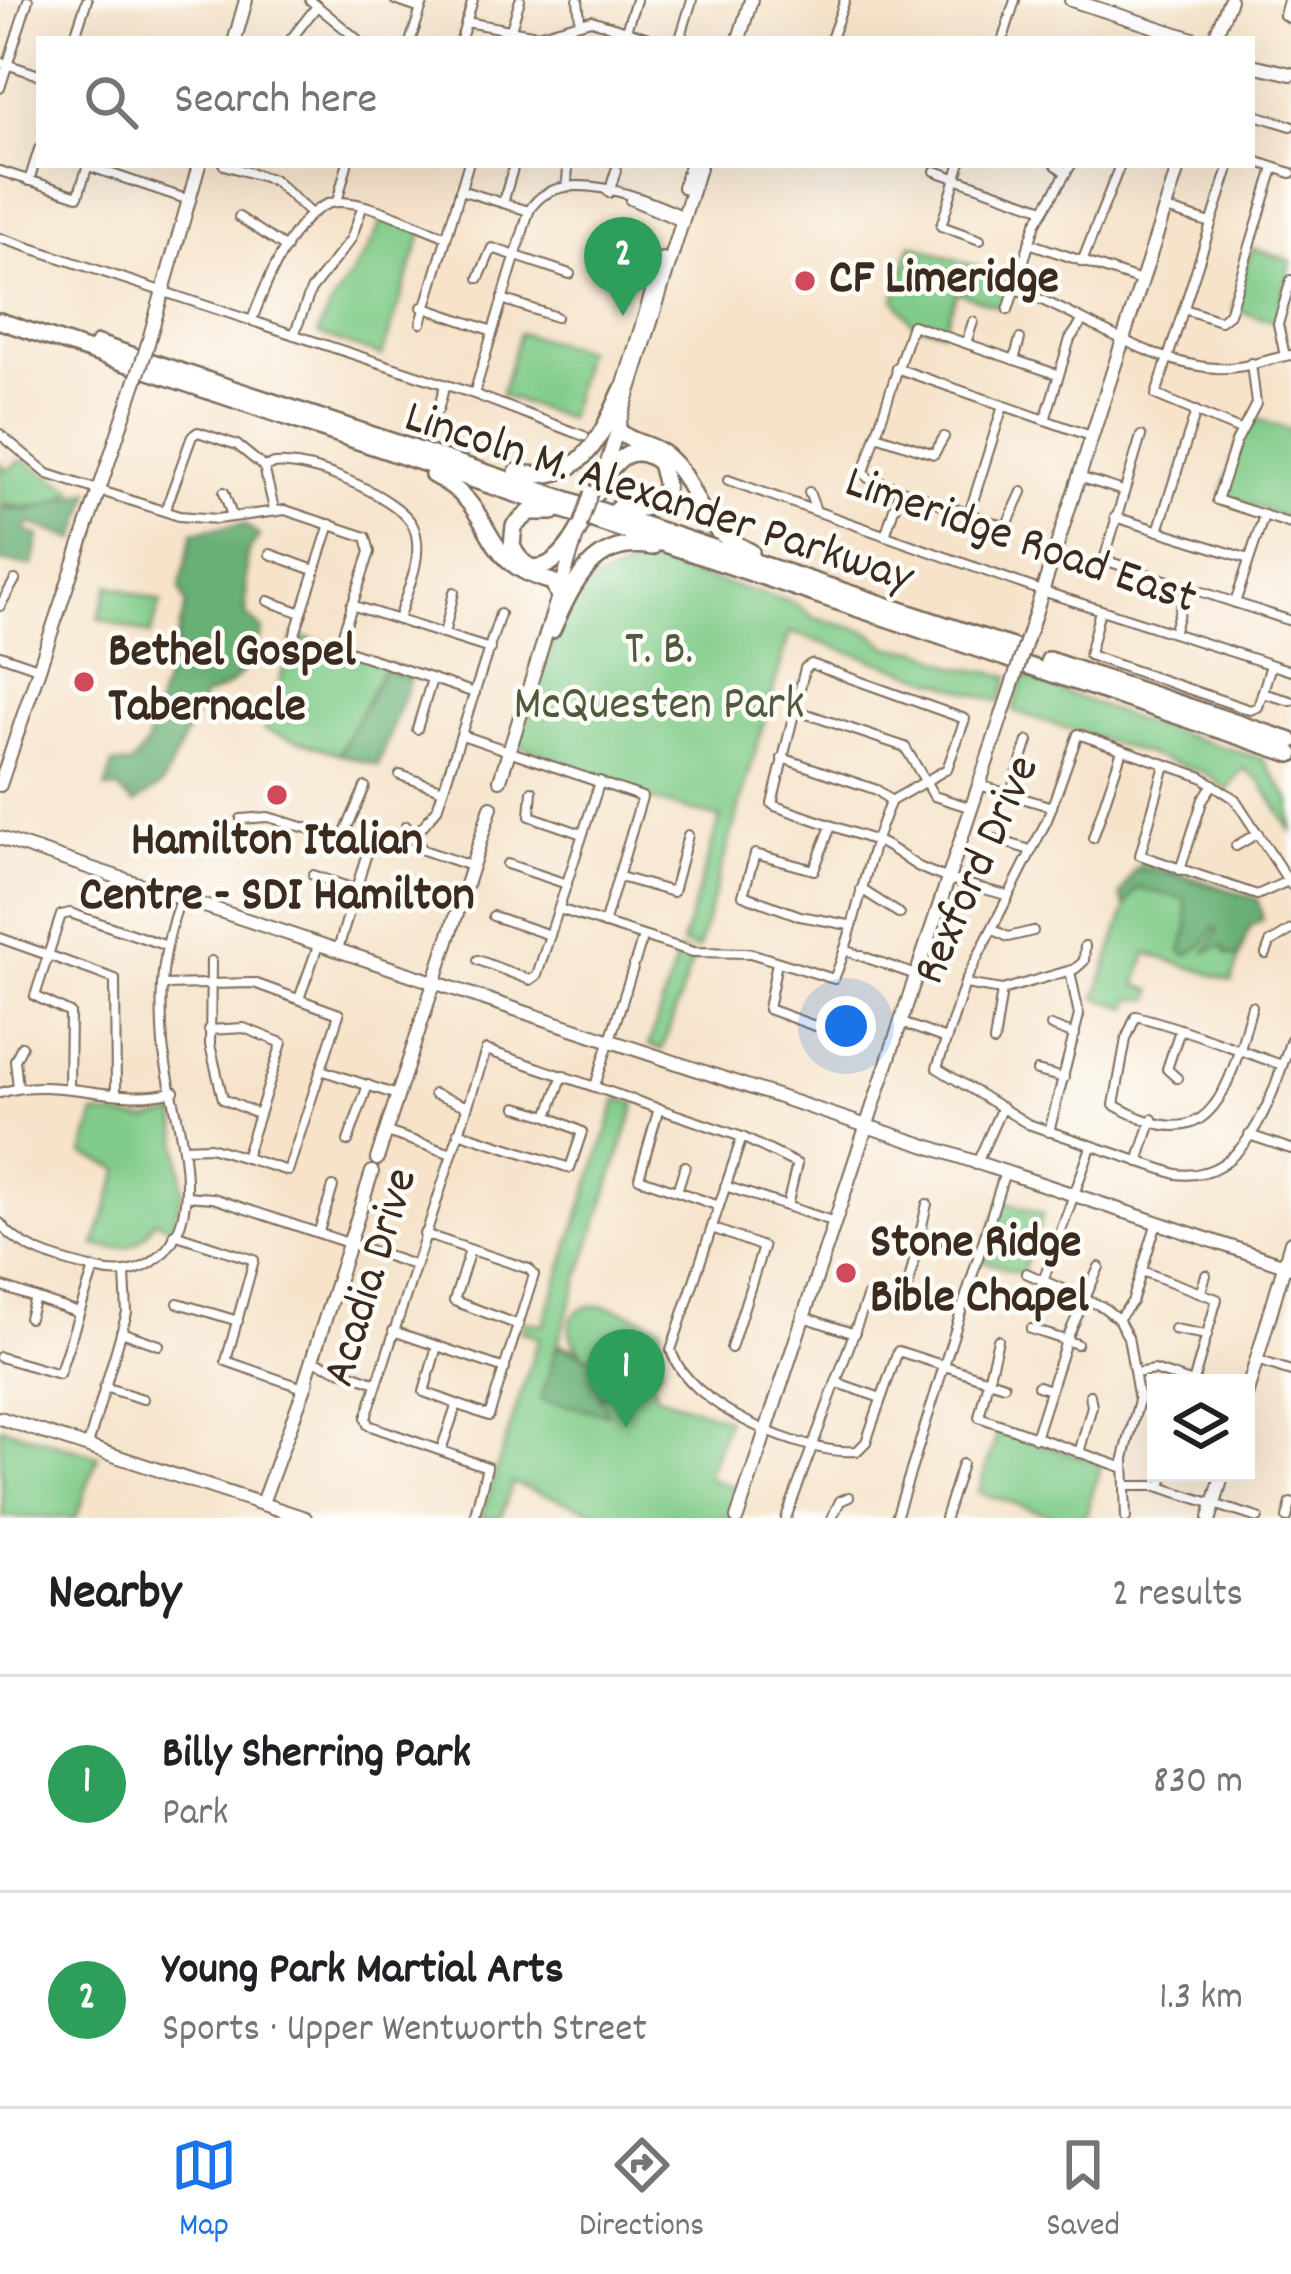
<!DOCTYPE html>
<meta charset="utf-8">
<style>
:root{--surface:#fff;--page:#f6f6f6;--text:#202124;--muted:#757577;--line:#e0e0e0;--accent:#1a73e8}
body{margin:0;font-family:Dekko,sans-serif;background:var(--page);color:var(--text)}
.controls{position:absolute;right:36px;bottom:36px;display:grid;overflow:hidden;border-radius:0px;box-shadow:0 12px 48px #0002}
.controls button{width:108px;height:108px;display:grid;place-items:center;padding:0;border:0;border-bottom:3px solid var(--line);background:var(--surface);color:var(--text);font:60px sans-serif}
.you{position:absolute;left:846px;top:1026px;width:42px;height:42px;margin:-30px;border:9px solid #fff;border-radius:50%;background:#1a73e8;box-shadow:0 0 0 18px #1a73e833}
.badge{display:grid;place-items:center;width:78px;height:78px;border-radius:50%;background:var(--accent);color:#fff;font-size:39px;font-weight:700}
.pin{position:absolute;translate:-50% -99px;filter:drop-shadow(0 3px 6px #0008)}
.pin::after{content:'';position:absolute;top:63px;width:42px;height:36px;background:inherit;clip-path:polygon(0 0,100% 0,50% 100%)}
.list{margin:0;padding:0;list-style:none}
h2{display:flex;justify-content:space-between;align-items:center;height:156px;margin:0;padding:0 48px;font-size:51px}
h2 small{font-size:39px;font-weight:400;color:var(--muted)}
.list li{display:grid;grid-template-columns:78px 1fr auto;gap:36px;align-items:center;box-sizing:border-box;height:216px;padding:0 48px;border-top:3px solid var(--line)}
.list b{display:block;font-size:45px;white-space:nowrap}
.list p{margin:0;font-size:39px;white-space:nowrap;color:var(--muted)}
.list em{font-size:39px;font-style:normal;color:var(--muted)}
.icon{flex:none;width:66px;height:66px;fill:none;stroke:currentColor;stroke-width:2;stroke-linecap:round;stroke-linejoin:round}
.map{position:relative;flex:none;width:1291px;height:1518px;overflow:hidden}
.search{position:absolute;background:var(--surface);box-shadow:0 12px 48px #0002;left:36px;right:36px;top:36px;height:132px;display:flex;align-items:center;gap:30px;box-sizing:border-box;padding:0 42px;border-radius:0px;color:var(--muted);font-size:45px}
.sheet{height:588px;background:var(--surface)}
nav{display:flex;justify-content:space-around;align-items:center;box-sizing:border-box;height:168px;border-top:3px solid var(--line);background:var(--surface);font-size:33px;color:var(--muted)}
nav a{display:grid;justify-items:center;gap:6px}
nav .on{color:var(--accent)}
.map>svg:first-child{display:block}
.green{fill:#81cc8a;stroke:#5e7b54;stroke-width:3}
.forest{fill:#68b076;stroke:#526d4a;stroke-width:3}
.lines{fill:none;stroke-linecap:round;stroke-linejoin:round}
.minor-casing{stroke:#7c6b5a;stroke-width:12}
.major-casing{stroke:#7c6b5a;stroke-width:16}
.highway-casing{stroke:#7c6b5a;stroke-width:20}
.minor{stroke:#fff;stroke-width:8}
.major{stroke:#fff;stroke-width:12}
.highway{stroke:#fff;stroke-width:15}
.major-bridge-casing{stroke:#7c6b5a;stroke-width:16;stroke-linecap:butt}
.major-bridge{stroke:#fff;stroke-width:12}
.poi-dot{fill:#d1495b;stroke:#fdfcf7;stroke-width:4.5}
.labels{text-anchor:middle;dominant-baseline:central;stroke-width:9;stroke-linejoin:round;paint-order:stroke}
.poi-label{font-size:48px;font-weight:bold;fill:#3b2a1e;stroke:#fdfcf7;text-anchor:start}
.street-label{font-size:48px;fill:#3b2a1e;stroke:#fdfcf7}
.park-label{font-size:48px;fill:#505b3e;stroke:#fdfcf7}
</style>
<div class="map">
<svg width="1291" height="1518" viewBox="0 0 1291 1518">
<rect width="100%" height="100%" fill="#fdfcf7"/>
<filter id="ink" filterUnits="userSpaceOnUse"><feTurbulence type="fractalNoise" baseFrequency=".00833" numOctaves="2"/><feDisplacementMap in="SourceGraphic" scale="24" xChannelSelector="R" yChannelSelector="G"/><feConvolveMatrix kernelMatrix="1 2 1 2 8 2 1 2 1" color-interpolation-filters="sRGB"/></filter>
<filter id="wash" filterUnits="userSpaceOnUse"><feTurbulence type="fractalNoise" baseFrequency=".004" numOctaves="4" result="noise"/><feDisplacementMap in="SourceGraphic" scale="48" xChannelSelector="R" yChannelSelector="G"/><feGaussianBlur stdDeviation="2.7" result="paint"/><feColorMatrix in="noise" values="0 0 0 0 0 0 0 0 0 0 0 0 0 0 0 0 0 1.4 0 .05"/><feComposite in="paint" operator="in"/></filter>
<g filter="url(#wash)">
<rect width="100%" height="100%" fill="#f6e3ca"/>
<g class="green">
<path d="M382,218l41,13 -41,125 -64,-22c15,-44 50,-71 64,-116z"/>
<polygon points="911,244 1014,280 1005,309 957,292 943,331 912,323 895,299"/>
<polygon points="1252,248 1291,261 1276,322 1233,310"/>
<polygon points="519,333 585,350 568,419 501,395"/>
<polygon points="1253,418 1291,430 1291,520 1222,495 1240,438"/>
<path d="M22,460l53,30c-17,16 -53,21 -75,13v-40l7,7z"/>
<polygon points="643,561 795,603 814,618 869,632 890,648 920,650 956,667 1009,676 1000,702 790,632 698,949 682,944 720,818 645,798 517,744 567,604 573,606 589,584"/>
<polygon points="109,585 161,602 150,635 98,618"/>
<polygon points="295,634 411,672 378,766 264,730"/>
<polygon points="1024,676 1143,723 1263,759 1291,802 1291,830 1260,781 1243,769 1228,790 1205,773 1013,711"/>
<polygon points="1141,861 1257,899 1232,981 1147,953 1136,985 1153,990 1151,999 1132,999 1129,1008 1096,998"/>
<polygon points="679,951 694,956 662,1050 649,1045"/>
<path d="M618,1098l18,6 -78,239 23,8c-8,-10 -16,-21 -8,-34 16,-27 66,1 88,9l-1,28 -25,15 16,5 12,-12 -10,20 3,13 71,24 -20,59 35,12 -9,28h-119l-102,-35 -11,35h-20l58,-181 -18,-6 4,-10 18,4z"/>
<path d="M95,1114l52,6 29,-6 7,75 -11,39 -18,-8c-12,27 -31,33 -59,25l25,-76 -37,-15z"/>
<polygon points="1001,1200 1043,1214 1022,1274 981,1260"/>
<polygon points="0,1427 98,1456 76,1518 3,1517"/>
<polygon points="999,1429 1101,1464 1085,1518 1058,1518 978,1492"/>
</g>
<g class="forest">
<polygon points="91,491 76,540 30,523 25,531 39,536 33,566 0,561 0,507 28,510"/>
<path d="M244,524l15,12 -12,18 -1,61 17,15c-13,34 -23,56 -59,66l-42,89 -28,19 -16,-15h-13l8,-25 18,1 15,-19 40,-141 -6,-17 13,-56z"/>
<polygon points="383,670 410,678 378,766 339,754"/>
<path d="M1135,869c45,3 80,19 122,30l6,20 -13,8 -12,30 -11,-3 -4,-8 -17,6 12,-21 -4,-3 -12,18 -15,9 -6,-4 7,-23 -3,-29 -48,-11 -12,19 -5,-11z"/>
<polygon points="557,1345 620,1368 613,1390 600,1396 608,1414 541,1400"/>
</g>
</g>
<g filter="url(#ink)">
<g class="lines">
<defs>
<g id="minor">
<polyline points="310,0 357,39"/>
<polyline points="395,0 421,9"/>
<polyline points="578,0 580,20"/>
<polyline points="1288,0 1284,15 1291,19"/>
<polyline points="466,22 537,35 591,20 652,39"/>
<polyline points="511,29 520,0"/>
<polyline points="626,30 636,0"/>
<polyline points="74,39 87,0"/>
<polyline points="291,39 317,6"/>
<polyline points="411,39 424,0"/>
<polyline points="461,39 473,0"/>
<polyline points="680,39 692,0"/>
<polyline points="831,39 845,0"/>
<polyline points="1003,39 1015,0"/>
<polyline points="0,62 39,75"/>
<polyline points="0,88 28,0"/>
<polyline points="1252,114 1291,126"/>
<polyline points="1252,160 1291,173"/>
<polyline points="224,165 274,180 311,214"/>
<polyline points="960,165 941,226 980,240"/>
<polyline points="1056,165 1066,173"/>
<polyline points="1230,165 1156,395 1240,430"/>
<polyline points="88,166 189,200"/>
<polyline points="0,171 78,196 88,165"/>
<polyline points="935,171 1044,209"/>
<polyline points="29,181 39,149"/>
<polyline points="567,183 568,165"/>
<polyline points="460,190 529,211"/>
<polyline points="609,193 616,170"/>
<polyline points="630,200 682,222"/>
<polyline points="337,202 347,165"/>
<polyline points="503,203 514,165"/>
<polyline points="1166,209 1211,223"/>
<polyline points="239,217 286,248"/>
<polyline points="0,238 474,394 584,436"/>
<polyline points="1029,243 1141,281"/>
<polyline points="1082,262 1120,165"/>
<polyline points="479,278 492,248 570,274"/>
<path d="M1015,289c63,22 132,75 201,79 25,2 52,-9 75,-13"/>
<polyline points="502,299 556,317"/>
<polyline points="422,307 493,331"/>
<polyline points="1184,309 1220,321 1229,314 1274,168"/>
<polyline points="1008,310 1036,223 1071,165"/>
<path d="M252,320c12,-32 45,-116 85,-118 32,-1 77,23 108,34"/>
<polyline points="421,323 468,165"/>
<polyline points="294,335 311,290 351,239 362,208"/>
<polyline points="966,343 973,322"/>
<polyline points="1285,356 1278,324 1291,280"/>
<polyline points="1014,360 1020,339"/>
<polyline points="1251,363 1256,404 1236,442 1217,500 1291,524"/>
<polyline points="896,368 1091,436"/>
<path d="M474,394l55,-183c28,-49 113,-14 155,5"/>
<polyline points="438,410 445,385"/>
<polyline points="1045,420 1070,339 1082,322"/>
<polyline points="0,434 48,474 179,516 217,519 285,510 366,537 370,552 340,642 343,649 475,693"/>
<polyline points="876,435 934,454 944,437"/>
<polyline points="1141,436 1104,560 1291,621"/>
<polyline points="264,467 274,509"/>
<polyline points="1079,477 1123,491"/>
<polyline points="728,480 1039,590 1291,671"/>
<polyline points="224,492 232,516"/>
<polyline points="809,492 815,508"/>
<polyline points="1022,492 1006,527 868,478 864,472 912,325 1059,375"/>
<path d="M165,511l27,-75 6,-4 39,13 27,22c29,-16 138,29 150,61 11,29 -8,64 -16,92"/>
<polyline points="969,514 1003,406"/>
<polyline points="1115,517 1249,559"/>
<polyline points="1158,531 1196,411"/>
<polyline points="885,536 900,490"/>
<polyline points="270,554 314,570"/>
<polyline points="268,601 302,613"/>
<polyline points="1235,603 1264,515"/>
<polyline points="351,605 490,649"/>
<polyline points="0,606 15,580"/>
<polyline points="1100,610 1089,655 1250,710 1258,707 1271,665"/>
<polyline points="1173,633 1187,587"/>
<polyline points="295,634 330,524"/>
<polyline points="444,634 454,592"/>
<polyline points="0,655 38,668"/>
<polyline points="1262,693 1291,701"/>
<polyline points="795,710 905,747 934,796 972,808"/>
<polyline points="417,729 432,679"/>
<polyline points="462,735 642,797 604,924"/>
<polyline points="782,758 877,790 891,801"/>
<polyline points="1165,765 1140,855 1257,895 1288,881"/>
<polyline points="400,775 443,790"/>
<polyline points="979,785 1052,807"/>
<polyline points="532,791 530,816 582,834"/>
<polyline points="1010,795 1028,741"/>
<polyline points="241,819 268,817 369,846 413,838 437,809 500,614"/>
<polyline points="406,826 423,850 471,866"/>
<polyline points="831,826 814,870 755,854 743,895 800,916 849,925"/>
<polyline points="343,837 365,787"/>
<polyline points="1093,838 1122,750"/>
<polyline points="995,839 1030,850"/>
<polyline points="1236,846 1258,833"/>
<polyline points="507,864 567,884"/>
<polyline points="1180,870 1203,799 1213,784"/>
<polyline points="313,875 357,890"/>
<polyline points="620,877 673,892 688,835"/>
<path d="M1291,885l-56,-86 -33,-22 -124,-43 -31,86 -81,160 -29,88 91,56 148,50c72,10 98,-83 115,-135"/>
<polyline points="861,889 900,914"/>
<path d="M559,909l134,43 57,1 84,26c24,-57 31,-121 57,-178l56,-32 18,-50 -154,-55 -6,4 -33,136 3,2 101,35c17,6 28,18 43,26 27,13 59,20 87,28"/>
<polyline points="493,916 550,935"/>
<polyline points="994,930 1008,937 1033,931"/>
<polyline points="0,938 115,979 116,1093"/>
<polyline points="338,949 369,846"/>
<polyline points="844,950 916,975"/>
<polyline points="1266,954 1270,943 1291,930"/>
<polyline points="478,960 530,980 537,975 600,781"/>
<polyline points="211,961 210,1045 223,1099 258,1114"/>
<polyline points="777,962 768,1009 815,1026"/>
<polyline points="965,984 1002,990 1075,969 1084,961 1085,946"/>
<polyline points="162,985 254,983 339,1014 288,1171 210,1147 183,1148"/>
<polyline points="300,996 319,943"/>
<path d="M1252,1006l-11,40 -3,8c-23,74 -54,91 -124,51l12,-66 10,-23c49,12 98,33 146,49"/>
<polyline points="902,1023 946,1039"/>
<polyline points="1051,1026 1075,1035"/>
<polyline points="209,1030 244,1028 282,1043 245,1158"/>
<polyline points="994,1042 1002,990"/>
<polyline points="321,1070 397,1095"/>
<polyline points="1037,1071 1064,1078"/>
<polyline points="1177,1078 1167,1069 1180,1030"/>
<polyline points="595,1086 643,937"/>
<polyline points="18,1088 15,1060 22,1046"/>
<polyline points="69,1088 70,1013 35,996 61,915 70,913 164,945"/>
<path d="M0,1093c57,-19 117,14 174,-2"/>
<polyline points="434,1094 466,1106"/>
<polyline points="517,1107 548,1116"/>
<polyline points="659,1108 639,1178 719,1206"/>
<polyline points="387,1132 449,1153"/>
<polyline points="458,1132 570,1168 582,1132 548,1116 563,1075"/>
<polyline points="1049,1132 1079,1015 1070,971"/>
<polyline points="1249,1135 1291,1149"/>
<polyline points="742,1137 797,1164 787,1206"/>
<polyline points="348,1141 368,1085"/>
<polyline points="1138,1162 1152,1119"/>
<polyline points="976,1165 1002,1107"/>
<polyline points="725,1186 835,1222"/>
<polyline points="677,1191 685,1166"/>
<polyline points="186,1196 213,1198 414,1265"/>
<path d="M0,1223c22,29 63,38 98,47 19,5 36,3 53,-7 68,-45 17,-159 12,-219 -4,-56 -1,-93 17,-145"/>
<polyline points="712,1228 763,1247 731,1348"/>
<polyline points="319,1231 333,1187"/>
<polyline points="174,1234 254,1260 226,1361 303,1388"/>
<polyline points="424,1234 529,1269 534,1275 489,1416 424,1392 437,1346"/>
<polyline points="888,1241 937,1243"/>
<polyline points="470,1250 454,1301 519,1325"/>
<polyline points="1142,1271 1217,1299 1193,1383"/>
<polyline points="1026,1273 1103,1307 1118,1319 1128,1337 1139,1400 1124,1458 1126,1518"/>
<polyline points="1043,1281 1091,1147"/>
<polyline points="0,1286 79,1313"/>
<polyline points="1201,1291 1206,1275"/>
<polyline points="178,1303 238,1321"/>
<polyline points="804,1317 855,1334"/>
<polyline points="29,1318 35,1298"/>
<polyline points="1118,1319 1132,1302 1156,1225"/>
<polyline points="1031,1329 1077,1344"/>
<polyline points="1174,1329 1207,1335"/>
<polyline points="393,1331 505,1369"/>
<polyline points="121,1332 159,1345"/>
<polyline points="998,1340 979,1417 1124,1468"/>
<polyline points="0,1357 59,1374 94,1269"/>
<polyline points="311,1360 377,1383"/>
<polyline points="1257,1360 1291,1371"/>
<polyline points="1135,1373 1154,1370 1193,1383"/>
<polyline points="838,1383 881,1398"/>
<polyline points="1038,1386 1050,1390"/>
<polyline points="104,1387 143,1399"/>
<polyline points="1035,1438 1066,1341 1099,1267"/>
<polyline points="88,1445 127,1313 125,1273"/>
<polyline points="441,1450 456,1407"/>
<polyline points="1079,1453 1092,1406 1090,1395"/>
<polyline points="1126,1486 1157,1486 1258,1518"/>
<polyline points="1161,1487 1165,1473"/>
<path d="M474,1518l13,-51 -119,-42 -2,-7 120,-368 256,87 -71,213c16,55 132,106 186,101l9,-9 32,-91 106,34"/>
<polyline points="786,1518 868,1295 905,1299 927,1204"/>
<polyline points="832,1518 840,1501 849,1497"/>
<polyline points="896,1518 1004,1175"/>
<polyline points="945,1518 962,1464"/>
<polyline points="1287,1518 1291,1503"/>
</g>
<g id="major">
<polyline points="1071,0 1193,39"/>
<polyline points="235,39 246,0"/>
<polyline points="739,39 751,0"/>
<polyline points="1214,39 1230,0"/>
<polyline points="1252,65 1291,74"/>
<polyline points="684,187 691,165"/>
<polyline points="146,350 199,165"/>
<polyline points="621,394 662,259"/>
<polyline points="597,495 700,165"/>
<polyline points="1027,639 1179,165"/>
<polyline points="500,780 576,539"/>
<polyline points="0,785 137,377"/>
<polyline points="0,838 1291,1267"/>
<polyline points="446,947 491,807"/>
<polyline points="377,1159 447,943"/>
<polyline points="303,1388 372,1172"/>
<polyline points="1246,1396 1291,1242"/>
<polyline points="0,1418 305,1518"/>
<polyline points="262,1503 307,1381"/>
<polyline points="737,1518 1017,670"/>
<polyline points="1210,1518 1223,1473"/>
</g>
<g id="highway">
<polyline points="0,321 1291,754"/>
<polyline points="98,344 1021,650"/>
<path d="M617,428c11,16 33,14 48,27 40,34 20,65 86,97"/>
<path d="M517,472c63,15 83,-33 105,-82"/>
<path d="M433,475c69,34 41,88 120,107l5,12"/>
<path d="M600,485c14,-25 33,-45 60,-22l6,23c-9,23 -26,25 -48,22"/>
<path d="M553,512h-23l-16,14 -2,20c21,45 53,10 68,-19"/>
<path d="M552,630c21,-45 40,-94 100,-83"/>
<polyline points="1049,660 1291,741"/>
</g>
</defs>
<use href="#minor" class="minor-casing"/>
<use href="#major" class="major-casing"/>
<use href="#highway" class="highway-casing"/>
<use href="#minor" class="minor"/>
<use href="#major" class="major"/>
<use href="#highway" class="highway"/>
<defs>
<g id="major-bridge">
<polyline points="137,377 146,350"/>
<polyline points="580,526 591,493"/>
<polyline points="1017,670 1027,639"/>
</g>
</defs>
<use href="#major-bridge" class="major-bridge-casing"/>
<use href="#major-bridge" class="major-bridge"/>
</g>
</g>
<g class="poi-dot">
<circle cx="805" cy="281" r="12"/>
<circle cx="84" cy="682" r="12"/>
<circle cx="277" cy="795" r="12"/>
<circle cx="846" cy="1273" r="12"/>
</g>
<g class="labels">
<g class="poi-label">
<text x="829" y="281">CF Limeridge</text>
<text x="108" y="654">Bethel Gospel<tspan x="108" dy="55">Tabernacle</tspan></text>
<text x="277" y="843" text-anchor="middle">Hamilton Italian<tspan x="277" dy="55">Centre - SDI Hamilton</tspan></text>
<text x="870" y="1245">Stone Ridge<tspan x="870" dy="55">Bible Chapel</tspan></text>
</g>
<g class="street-label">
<text transform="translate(658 500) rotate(18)">Lincoln M. Alexander Parkway</text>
<text transform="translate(1020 543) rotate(19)">Limeridge Road East</text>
<text transform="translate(979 871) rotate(-66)">Rexford Drive</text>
<text transform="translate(373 1278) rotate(-73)">Acadia Drive</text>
</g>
<g class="park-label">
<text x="659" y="652">T. B.<tspan x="659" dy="55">McQuesten Park</tspan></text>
</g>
</g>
</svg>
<div class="controls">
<button><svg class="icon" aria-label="layers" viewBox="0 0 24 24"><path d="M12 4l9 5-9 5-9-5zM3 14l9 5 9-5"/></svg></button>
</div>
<div class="you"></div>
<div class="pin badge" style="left:626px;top:1428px;background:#2e9e5b">1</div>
<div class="pin badge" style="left:623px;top:316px;background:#2e9e5b">2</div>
<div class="search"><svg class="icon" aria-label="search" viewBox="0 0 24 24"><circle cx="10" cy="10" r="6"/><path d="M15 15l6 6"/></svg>Search here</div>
</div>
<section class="sheet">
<h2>Nearby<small>2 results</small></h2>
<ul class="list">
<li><span class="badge" style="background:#2e9e5b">1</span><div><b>Billy Sherring Park</b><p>Park</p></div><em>830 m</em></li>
<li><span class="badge" style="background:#2e9e5b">2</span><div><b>Young Park Martial Arts</b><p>Sports · Upper Wentworth Street</p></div><em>1.3 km</em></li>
</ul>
</section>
<nav>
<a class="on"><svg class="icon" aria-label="map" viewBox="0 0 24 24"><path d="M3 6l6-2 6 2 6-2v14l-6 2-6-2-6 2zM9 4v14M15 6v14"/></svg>Map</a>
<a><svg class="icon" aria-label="directions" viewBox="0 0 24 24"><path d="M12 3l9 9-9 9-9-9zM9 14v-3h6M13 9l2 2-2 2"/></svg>Directions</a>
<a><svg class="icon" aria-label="saved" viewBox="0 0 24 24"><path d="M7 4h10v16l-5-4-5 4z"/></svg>Saved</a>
</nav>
